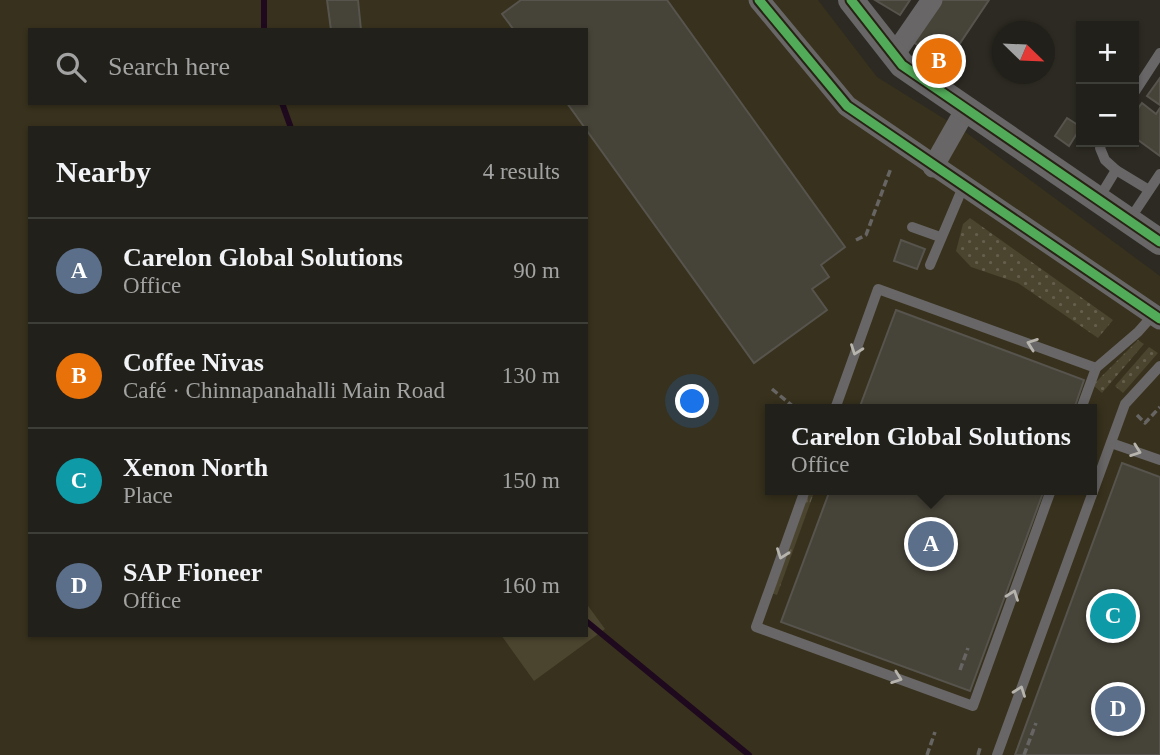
<!DOCTYPE html>
<meta charset="utf-8">
<style>
:root{--surface:#21201a;--page:#292823;--text:#f1f3f6;--muted:#a2a3a2;--line:#3e3e39;--accent:#9c9990}
body{margin:0;font-family:Georgia,serif;background:var(--page);color:var(--text)}
.controls{position:absolute;right:21px;top:21px;display:grid;overflow:hidden;border-radius:0px;box-shadow:0 2px 5px #0004}
.controls button{width:63px;height:63px;display:grid;place-items:center;padding:0;border:0;border-bottom:2px solid var(--line);background:var(--surface);color:var(--text);font:35px sans-serif}
.compass{position:absolute;left:992px;top:21px;width:63px;height:63px;border-radius:50%;background:var(--surface);box-shadow:0 2px 5px #0004;rotate:113deg}
.you{position:absolute;left:693px;top:402px;width:24px;height:24px;margin:-18px;border:5px solid #fff;border-radius:50%;background:#1a73e8;box-shadow:0 0 0 10px #1a73e833}
.badge{display:grid;place-items:center;width:46px;height:46px;border-radius:50%;background:var(--accent);color:#fff;font-size:23px;font-weight:700}
.pin{position:absolute;translate:-50% -50%;border:4px solid #fff;box-shadow:0 2px 7px #0006}
.popup{position:absolute;left:765px;top:404px;width:332px;height:91px;box-sizing:border-box;display:grid;place-content:center;border-radius:0px;background:var(--surface);filter:drop-shadow(0 2px 5px #0005);font-size:23px;white-space:nowrap;color:var(--muted)}
.popup b{font-size:26px;color:var(--text)}
.popup::after{content:'';position:absolute;left:50%;top:100%;margin-left:-14px;border:14px solid transparent;border-top-color:var(--surface)}
.list{margin:0;padding:0;list-style:none}
h2{display:flex;justify-content:space-between;align-items:center;height:91px;margin:0;padding:0 28px;font-size:30px}
h2 small{font-size:23px;font-weight:400;color:var(--muted)}
.list li{display:grid;grid-template-columns:46px 1fr auto;gap:21px;align-items:center;box-sizing:border-box;height:105px;padding:0 28px;border-top:2px solid var(--line)}
.list b{display:block;font-size:26px;white-space:nowrap}
.list p{margin:0;font-size:23px;white-space:nowrap;color:var(--muted)}
.list em{font-size:23px;font-style:normal;color:var(--muted)}
.icon{flex:none;width:38px;height:38px;fill:none;stroke:currentColor;stroke-width:2;stroke-linecap:round;stroke-linejoin:round}
.map{position:relative;flex:none;width:1160px;height:755px;overflow:hidden}
.search{position:absolute;background:var(--surface);box-shadow:0 2px 5px #0004;left:28px;top:28px;width:560px;height:77px;display:flex;align-items:center;gap:18px;box-sizing:border-box;padding:0 24px;border-radius:0px;color:var(--muted);font-size:26px}
.panel{position:absolute;background:var(--surface);box-shadow:0 2px 5px #0004;left:28px;top:126px;width:560px;height:511px;border-radius:0px}
.map>svg:first-child{display:block}
.built{fill:#37311d;fill-rule:evenodd}
.grass{fill:url(#grass-tufts)}
.garden{fill:url(#garden-dots)}
.pitch{fill:#4b452f}
.lines{fill:none;stroke-linecap:round;stroke-linejoin:round}
.stream{stroke:#1f091e;stroke-width:6}
.building{fill:#464338;stroke:#56544d;stroke-width:2}
.path{stroke:#676563;stroke-width:3.5;stroke-dasharray:7 3.5;stroke-linecap:butt}
.service{stroke:#686666;stroke-width:10}
.minor{stroke:#686666;stroke-width:21}
.tertiary{stroke:#686666;stroke-width:26}
.cycleway-casing{stroke:#272314;stroke-width:13}
.cycleway{stroke:#51ab58;stroke-width:9}
.oneway{stroke:#b6b4ad}
</style>
<div class="map">
<svg width="1160" height="755" viewBox="0 0 1160 755">
<defs>
<pattern id="grass-tufts" width="24" height="20" patternUnits="userSpaceOnUse" patternTransform="scale(1.75)"><rect width="24" height="20" fill="#4b452f"/><path d="M3 7l-1-3M5 7V3M7 7l1-3M15 17l-1-3M17 17v-4M19 17l1-3" fill="none" stroke="#645f4c"/></pattern>
<pattern id="garden-dots" width="8" height="8" patternUnits="userSpaceOnUse" patternTransform="scale(1.75)"><rect width="8" height="8" fill="#4b452f"/><path d="M2 2h.1M6 6h.1" fill="none" stroke="#645f4c" stroke-width="1.8" stroke-linecap="round"/></pattern>
</defs>
<rect width="100%" height="100%" fill="#2c2a22"/>
<path class="built" d="M0,0h818l59,77 87,54 196,145v479h-1160zM30,30h556v73h-556zM30,128h556v507h-556zM770,409h322v81h-322z"/>
<polygon class="grass" points="808,490 815,490 777,595 771,593"/>
<g class="garden">
<polygon points="970,218 1113,320 1098,338 1018,283 971,267 956,251 963,224"/>
<polygon points="1138,340 1144,344 1102,393 1093,385"/>
<polygon points="1149,347 1158,353 1123,393 1115,386"/>
</g>
<polygon class="pitch" points="586,603 605,629 534,681 501,635 586,635"/>
<g class="lines">
<g class="stream">
<polyline points="264,0 264,30"/>
<polyline points="282,103 291,128"/>
<polyline points="586,621 749,755"/>
</g>
</g>
<g class="building">
<polygon points="327,0 358,0 361,30 331,30"/>
<polygon points="521,0 667,0 845,247 821,265 829,277 812,289 827,310 754,363 567,103 586,103 586,30 514,30 502,14"/>
<polygon points="875,0 910,0 900,15"/>
<polygon points="941,0 989,0 946,64 913,42"/>
<polygon points="1160,78 1160,105 1147,96"/>
<polygon points="1142,103 1156,114 1160,108 1160,156 1134,137 1134,114"/>
<polygon points="1067,118 1081,127 1069,146 1055,136"/>
<polygon points="901,240 925,249 917,269 894,261"/>
<polygon points="896,310 1084,380 1074,409 859,409"/>
<polygon points="1122,463 1160,477 1160,755 1015,755"/>
<polygon points="830,490 1044,490 970,691 781,622"/>
</g>
<g class="lines">
<g class="path">
<polyline points="856,240 866,235 891,168"/>
<polyline points="772,389 796,409"/>
<polyline points="1137,415 1145,423 1160,407"/>
<polyline points="960,670 968,648"/>
<polyline points="927,755 935,732"/>
<polyline points="978,755 980,748"/>
<polyline points="1024,755 1036,723"/>
</g>
<g class="service">
<polyline points="1134,93 1160,53"/>
<polyline points="1102,142 1100,148 1105,160 1116,170 1149,190"/>
<polyline points="1099,198 1116,170"/>
<polyline points="1130,219 1160,174"/>
<polyline points="912,227 940,237"/>
<polyline points="930,265 963,187"/>
<polyline points="835,409 878,289 1096,368"/>
<polyline points="1081,409 1096,368 1138,332 1154,314"/>
<polyline points="1111,443 1160,460"/>
<polyline points="805,490 756,627 973,706 1051,490"/>
<polyline points="997,755 1125,404 1160,366"/>
</g>
<g class="minor">
<polyline points="759,0 847,106 1160,319"/>
<polyline points="894,55 932,0"/>
<polyline points="933,167 966,109"/>
</g>
<polyline class="tertiary" points="851,0 902,65 1160,242"/>
<defs>
<g id="cycleway">
<polyline points="759,0 847,106 1160,319"/>
<polyline points="851,0 902,65 1160,242"/>
</g>
</defs>
<use href="#cycleway" class="cycleway-casing"/>
<use href="#cycleway" class="cycleway"/>
</g>
<defs><path id="oneway-chevron" d="M-2-3.5L2.5 0L-2 3.5" fill="none" stroke-width="1.6" stroke-linecap="round" stroke-linejoin="round" transform="scale(1.75)"/></defs>
<g class="oneway">
<use href="#oneway-chevron" transform="translate(1032 344) rotate(-160)"/>
<use href="#oneway-chevron" transform="translate(856 350) rotate(110)"/>
<use href="#oneway-chevron" transform="translate(1136 451) rotate(20)"/>
<use href="#oneway-chevron" transform="translate(782 554) rotate(110)"/>
<use href="#oneway-chevron" transform="translate(1013 595) rotate(-70)"/>
<use href="#oneway-chevron" transform="translate(897 678) rotate(20)"/>
<use href="#oneway-chevron" transform="translate(1020 691) rotate(-70)"/>
</g>
</svg>
<div class="controls">
<button>+</button>
<button>−</button>
</div>
<svg class="compass" viewBox="-18 -18 36 36"><path d="M0-13l5 13h-10z" fill="#e53935"/><path d="M0 13l5-13h-10z" fill="#a2a3a2"/></svg>
<div class="you"></div>
<div class="pin badge" style="left:931px;top:544px;background:#5c6f8a">A</div>
<div class="popup"><b>Carelon Global Solutions</b>Office</div>
<div class="pin badge" style="left:939px;top:61px;background:#e8710a">B</div>
<div class="pin badge" style="left:1113px;top:616px;background:#0f9aa8">C</div>
<div class="pin badge" style="left:1118px;top:709px;background:#5c6f8a">D</div>
<div class="search"><svg class="icon" aria-label="search" viewBox="0 0 24 24"><circle cx="10" cy="10" r="6"/><path d="M15 15l6 6"/></svg>Search here</div>
<section class="panel">
<h2>Nearby<small>4 results</small></h2>
<ul class="list">
<li><span class="badge" style="background:#5c6f8a">A</span><div><b>Carelon Global Solutions</b><p>Office</p></div><em>90 m</em></li>
<li><span class="badge" style="background:#e8710a">B</span><div><b>Coffee Nivas</b><p>Café · Chinnapanahalli Main Road</p></div><em>130 m</em></li>
<li><span class="badge" style="background:#0f9aa8">C</span><div><b>Xenon North</b><p>Place</p></div><em>150 m</em></li>
<li><span class="badge" style="background:#5c6f8a">D</span><div><b>SAP Fioneer</b><p>Office</p></div><em>160 m</em></li>
</ul>
</section>
</div>
